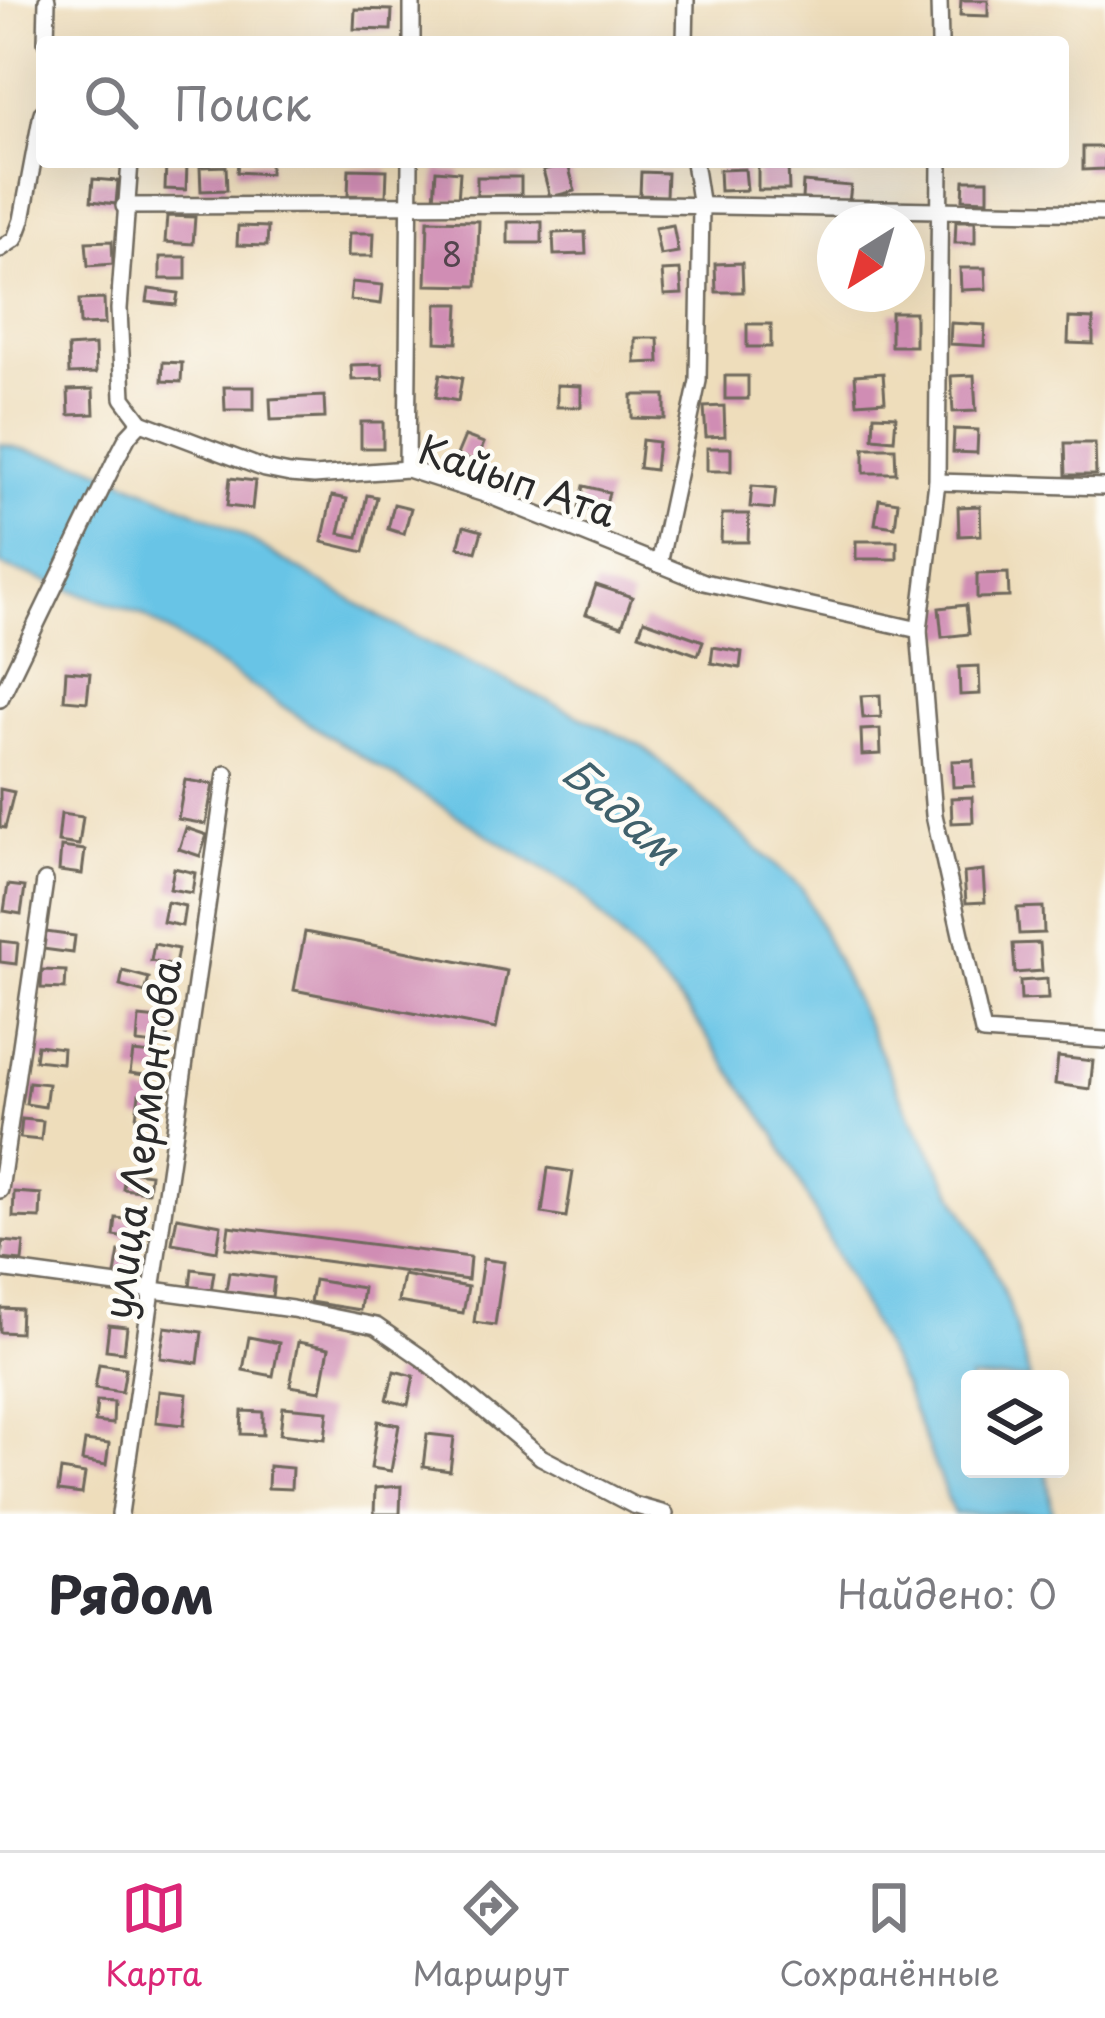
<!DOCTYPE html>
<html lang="ru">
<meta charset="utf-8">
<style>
:root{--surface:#fff;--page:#f2f2f3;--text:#2b2b33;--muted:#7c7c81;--line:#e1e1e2;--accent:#db2777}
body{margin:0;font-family:"Playpen Sans",sans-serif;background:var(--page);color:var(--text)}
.controls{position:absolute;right:36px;bottom:36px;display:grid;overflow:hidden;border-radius:12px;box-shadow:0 12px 48px #0002}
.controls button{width:108px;height:108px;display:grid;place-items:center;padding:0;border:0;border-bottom:3px solid var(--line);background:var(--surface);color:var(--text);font:60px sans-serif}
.compass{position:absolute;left:817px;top:204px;width:108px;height:108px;border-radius:50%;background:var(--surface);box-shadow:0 12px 48px #0002;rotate:217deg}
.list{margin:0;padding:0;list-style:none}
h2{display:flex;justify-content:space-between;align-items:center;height:156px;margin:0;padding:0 48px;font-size:51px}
h2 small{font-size:39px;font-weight:400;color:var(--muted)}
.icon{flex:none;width:66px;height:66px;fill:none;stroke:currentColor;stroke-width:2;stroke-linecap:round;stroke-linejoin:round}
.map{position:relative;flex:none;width:1105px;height:1514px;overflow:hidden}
.search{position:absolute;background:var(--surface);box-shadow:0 12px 48px #0002;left:36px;right:36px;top:36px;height:132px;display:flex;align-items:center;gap:30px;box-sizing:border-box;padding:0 42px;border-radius:12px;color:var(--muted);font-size:45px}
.sheet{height:336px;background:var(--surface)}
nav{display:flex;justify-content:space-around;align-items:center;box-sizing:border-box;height:168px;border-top:3px solid var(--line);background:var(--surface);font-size:33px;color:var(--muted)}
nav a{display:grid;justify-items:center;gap:6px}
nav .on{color:var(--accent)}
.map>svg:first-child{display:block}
.water{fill:#68c4e6;stroke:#4a7888;stroke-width:3}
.building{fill:#d08db4}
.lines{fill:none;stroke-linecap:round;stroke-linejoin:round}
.minor-casing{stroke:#6f695d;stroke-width:20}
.minor{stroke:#fff;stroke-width:15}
.labels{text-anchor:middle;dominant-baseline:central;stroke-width:9;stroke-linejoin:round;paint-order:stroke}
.number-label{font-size:33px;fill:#54444d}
.street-label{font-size:39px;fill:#2b2b2b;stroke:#fdfcf7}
.water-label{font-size:42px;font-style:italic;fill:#40616c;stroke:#fdfcf7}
</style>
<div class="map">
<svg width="1105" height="1514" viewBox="0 0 1105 1514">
<rect width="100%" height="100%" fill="#fdfcf7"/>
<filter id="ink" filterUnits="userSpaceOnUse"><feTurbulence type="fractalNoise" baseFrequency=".00833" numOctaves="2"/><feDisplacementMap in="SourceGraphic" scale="24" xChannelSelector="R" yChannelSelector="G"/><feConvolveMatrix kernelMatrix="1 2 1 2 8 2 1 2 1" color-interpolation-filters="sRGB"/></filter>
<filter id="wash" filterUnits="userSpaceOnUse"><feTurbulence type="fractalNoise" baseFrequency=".004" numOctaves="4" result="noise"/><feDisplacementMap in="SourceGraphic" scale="48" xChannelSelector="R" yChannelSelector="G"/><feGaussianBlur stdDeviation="2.7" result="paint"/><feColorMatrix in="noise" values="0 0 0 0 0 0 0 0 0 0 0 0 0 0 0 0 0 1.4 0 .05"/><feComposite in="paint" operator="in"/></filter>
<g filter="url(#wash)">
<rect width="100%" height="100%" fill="#edb"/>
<polygon class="water" points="0,444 87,464 219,522 409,634 642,746 803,890 909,1113 990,1259 1009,1305 1030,1379 970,1379 970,1469 1046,1469 1053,1514 954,1514 903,1385 775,1134 688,1010 577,890 324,733 143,615 0,565"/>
<g id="blocks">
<g class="building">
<polygon points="961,0 988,0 988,16 960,15"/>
<polygon points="355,9 392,10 391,30 354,29"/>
<polygon points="1083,147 1105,147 1105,169 1083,170"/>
<polygon points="238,162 270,162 270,174 237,172"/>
<polygon points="166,164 187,164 186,190 165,189"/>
<polygon points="568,164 575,191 550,197 543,170"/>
<polygon points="758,165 788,165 789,190 758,190"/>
<polygon points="226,166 227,190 201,191 200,167"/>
<polygon points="349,169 387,170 386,196 348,195"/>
<polygon points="745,169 747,190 720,191 719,170"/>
<polygon points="436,170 460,172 458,201 434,200"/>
<polygon points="641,172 667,173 666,196 640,195"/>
<polygon points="477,177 521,177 521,195 477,196"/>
<polygon points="93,179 118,181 116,204 91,201"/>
<polygon points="964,180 988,180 988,200 963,199"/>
<polygon points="803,182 851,186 849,203 802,199"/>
<polygon points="167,216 195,217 193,244 165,242"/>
<polygon points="428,220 479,221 477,286 426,285"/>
<polygon points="956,221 975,221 975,243 955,243"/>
<rect x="508" y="222" width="34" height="21"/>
<polygon points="673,225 678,252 660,255 655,228"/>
<polygon points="238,226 268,227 267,246 237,245"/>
<polygon points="585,232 586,254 554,255 553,233"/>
<polygon points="349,233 374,233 373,256 348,256"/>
<polygon points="112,241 113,264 88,266 86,242"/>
<rect x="160" y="257" width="26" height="22"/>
<polygon points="742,263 743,292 716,292 715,264"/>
<polygon points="960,268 985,268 986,289 961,290"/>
<polygon points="680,270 682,294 664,295 662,271"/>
<polygon points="352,282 383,285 381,304 350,300"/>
<polygon points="149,289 178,293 176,305 147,302"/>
<polygon points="104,299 105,324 80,325 79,300"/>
<polygon points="437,304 459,304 457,343 436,342"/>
<rect x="891" y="312" width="24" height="34"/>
<polygon points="1069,318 1093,319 1093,344 1068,343"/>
<polygon points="951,323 985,325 984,346 950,344"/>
<rect x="747" y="324" width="24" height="23"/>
<polygon points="635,338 658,338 659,362 635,363"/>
<polygon points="95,345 96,373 69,374 68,347"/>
<polygon points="163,362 182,363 181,382 162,381"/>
<polygon points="382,364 383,379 352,380 351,365"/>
<polygon points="883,373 885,401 857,403 855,375"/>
<polygon points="440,374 462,378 458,401 436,397"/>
<polygon points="974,375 976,411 953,412 951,376"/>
<rect x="725" y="376" width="23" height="23"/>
<polygon points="557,385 581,386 581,407 557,407"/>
<polygon points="224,387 254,387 254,410 225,410"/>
<polygon points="93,389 94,414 69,415 68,390"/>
<polygon points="632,395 665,395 665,419 632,418"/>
<polygon points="324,396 325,418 271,420 270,399"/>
<polygon points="724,406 725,436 706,437 704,407"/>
<polygon points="874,415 896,416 894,440 873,438"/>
<rect x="361" y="422" width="22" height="26"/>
<polygon points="954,429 978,430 977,453 953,452"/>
<polygon points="465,436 484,443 476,462 457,455"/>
<polygon points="642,440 658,442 655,470 639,468"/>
<polygon points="1065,443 1095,443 1096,475 1066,475"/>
<rect x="707" y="448" width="24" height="23"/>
<polygon points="864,448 895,448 896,473 864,473"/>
<polygon points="230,478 255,481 252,509 227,506"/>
<polygon points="584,486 609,492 604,514 579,508"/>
<polygon points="752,486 776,488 774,509 750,507"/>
<polygon points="367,495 377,497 364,552 322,542 332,496 347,499 339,533 358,537"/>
<polygon points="879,499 898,502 895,527 875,524"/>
<polygon points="394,504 411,508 404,534 388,529"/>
<polygon points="980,506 981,535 959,536 958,507"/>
<polygon points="722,514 749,514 748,542 721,542"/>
<polygon points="464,526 482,531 476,552 458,547"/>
<rect x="856" y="541" width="41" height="18"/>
<polygon points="1008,573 1009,597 977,598 977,574"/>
<polygon points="596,585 632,597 622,626 586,614"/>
<polygon points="966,605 969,634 942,637 939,608"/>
<polygon points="644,620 703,641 698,655 639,634"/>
<polygon points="713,647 742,652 740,668 711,663"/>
<polygon points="979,666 980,694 960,695 959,667"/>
<polygon points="66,671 90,673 87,702 64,700"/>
<polygon points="880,695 881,717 863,718 861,696"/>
<polygon points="880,729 881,754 862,755 861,730"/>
<polygon points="973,760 974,786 953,787 952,761"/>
<polygon points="185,780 213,784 206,824 178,819"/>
<polygon points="0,789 14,792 5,828 0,827"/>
<polygon points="972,797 973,822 952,823 951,798"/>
<polygon points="61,814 83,817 79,845 58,842"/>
<polygon points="186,828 207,835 200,856 179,849"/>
<polygon points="61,847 85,850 82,874 59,871"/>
<polygon points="174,868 195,873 192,893 170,889"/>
<polygon points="983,871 985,902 966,903 964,873"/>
<polygon points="8,885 25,887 21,914 4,911"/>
<polygon points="167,902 185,906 182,926 163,922"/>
<polygon points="1043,907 1044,933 1019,934 1017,908"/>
<polygon points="46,932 75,936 73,953 43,949"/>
<polygon points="305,932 507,971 496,1029 294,990"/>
<polygon points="0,941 18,943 16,964 0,962"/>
<polygon points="1040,943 1042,971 1015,973 1013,944"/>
<polygon points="154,944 178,949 175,966 151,961"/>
<polygon points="42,970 66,971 65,989 41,988"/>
<polygon points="123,971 149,978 145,993 120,986"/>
<polygon points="1047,979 1048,999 1021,1000 1020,981"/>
<polygon points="139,1017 169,1020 166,1046 137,1043"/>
<polygon points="37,1045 63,1048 62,1063 35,1060"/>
<polygon points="133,1052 162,1055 159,1077 130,1073"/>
<polygon points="1058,1057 1093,1061 1090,1089 1055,1084"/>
<polygon points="29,1082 48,1084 45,1107 26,1104"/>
<polygon points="139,1094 160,1096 158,1120 136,1118"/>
<polygon points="22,1119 43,1121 41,1140 20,1138"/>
<polygon points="548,1168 573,1172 566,1217 542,1213"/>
<polygon points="125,1171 150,1174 148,1192 123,1189"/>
<polygon points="14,1192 41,1194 40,1218 13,1217"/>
<polygon points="177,1217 221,1225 217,1251 172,1243"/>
<polygon points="116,1218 142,1221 139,1240 114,1236"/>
<polygon points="229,1226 470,1257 468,1280 226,1248"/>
<polygon points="3,1241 24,1243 22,1261 1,1259"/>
<polygon points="119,1251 139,1255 135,1279 115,1275"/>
<polygon points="483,1259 504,1262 495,1325 474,1322"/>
<polygon points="192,1269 214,1272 211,1291 190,1288"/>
<polygon points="229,1272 274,1278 272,1297 226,1291"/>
<polygon points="403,1275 468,1287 463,1313 398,1302"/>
<polygon points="314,1280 363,1288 360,1310 310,1302"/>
<polygon points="0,1308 21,1309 20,1333 0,1332"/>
<polygon points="109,1325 127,1327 124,1352 106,1350"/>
<polygon points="165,1327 202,1332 198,1363 160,1358"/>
<polygon points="249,1337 279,1343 273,1376 243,1370"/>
<polygon points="298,1342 329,1348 321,1391 290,1386"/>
<polygon points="99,1364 126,1368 122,1392 95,1388"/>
<polygon points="394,1371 414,1376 408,1405 387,1400"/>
<polygon points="159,1391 187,1394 184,1425 156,1422"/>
<polygon points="97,1401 114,1402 113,1424 95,1422"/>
<polygon points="283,1407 328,1411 325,1439 280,1434"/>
<polygon points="242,1411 263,1412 263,1435 241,1434"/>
<polygon points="378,1421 399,1425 391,1471 371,1468"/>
<polygon points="427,1434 454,1437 450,1471 423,1467"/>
<polygon points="85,1441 109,1444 106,1465 82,1461"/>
<polygon points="269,1466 292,1468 291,1489 268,1488"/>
<polygon points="61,1470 85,1474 82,1494 58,1491"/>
<polygon points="401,1486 400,1514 374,1514 375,1488"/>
</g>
</g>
</g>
<g filter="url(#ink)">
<use href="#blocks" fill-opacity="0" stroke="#6f695d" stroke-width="3"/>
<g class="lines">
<defs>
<g id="minor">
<polyline points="939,0 940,42"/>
<polyline points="46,42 47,0"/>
<polyline points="412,42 412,0"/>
<polyline points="685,42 686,0"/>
<polyline points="130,162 119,309 123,398 141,422"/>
<polyline points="940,162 937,482 919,630 934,815 983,1032 1105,1040"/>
<polyline points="124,206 603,204 1105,213"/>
<polyline points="0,249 15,239 22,220 42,113"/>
<polyline points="407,469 410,162"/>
<polyline points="937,482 1105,487"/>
<polyline points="659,564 698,381 701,207 694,162"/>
<polyline points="0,699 115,461 128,436 141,422 265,469 290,474 314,476 407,469 488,495 704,582 919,630"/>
<polyline points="0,1190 45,881"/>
<polyline points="0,1269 292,1309 376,1326 422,1358 541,1457 633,1505 665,1514"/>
<polyline points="120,1514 226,774"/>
</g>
</defs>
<use href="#minor" class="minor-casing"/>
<use href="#minor" class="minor"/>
</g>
</g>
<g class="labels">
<g class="number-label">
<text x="452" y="253">8</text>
</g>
<g class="street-label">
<text transform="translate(518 479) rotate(19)">Кайып Ата</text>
<text transform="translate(140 1139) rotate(-82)">улица Лермонтова</text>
</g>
<g class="water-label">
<text transform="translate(623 810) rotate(41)">Бадам</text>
</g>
</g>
</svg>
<div class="controls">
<button><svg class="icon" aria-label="layers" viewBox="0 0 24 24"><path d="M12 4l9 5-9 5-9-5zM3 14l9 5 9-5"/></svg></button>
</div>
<svg class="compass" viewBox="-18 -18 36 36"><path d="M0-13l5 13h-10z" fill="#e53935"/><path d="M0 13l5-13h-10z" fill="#7c7c81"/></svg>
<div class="search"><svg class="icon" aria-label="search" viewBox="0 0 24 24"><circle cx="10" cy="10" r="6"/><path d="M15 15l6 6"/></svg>Поиск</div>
</div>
<section class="sheet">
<h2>Рядом<small>Найдено: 0</small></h2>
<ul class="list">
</ul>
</section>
<nav>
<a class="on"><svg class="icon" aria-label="map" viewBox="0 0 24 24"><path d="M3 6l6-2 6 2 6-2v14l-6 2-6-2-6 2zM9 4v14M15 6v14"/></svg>Карта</a>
<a><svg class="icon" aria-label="directions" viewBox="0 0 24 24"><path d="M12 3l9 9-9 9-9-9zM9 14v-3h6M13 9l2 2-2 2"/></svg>Маршрут</a>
<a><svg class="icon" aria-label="saved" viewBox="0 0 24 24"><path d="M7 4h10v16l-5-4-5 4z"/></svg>Сохранённые</a>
</nav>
